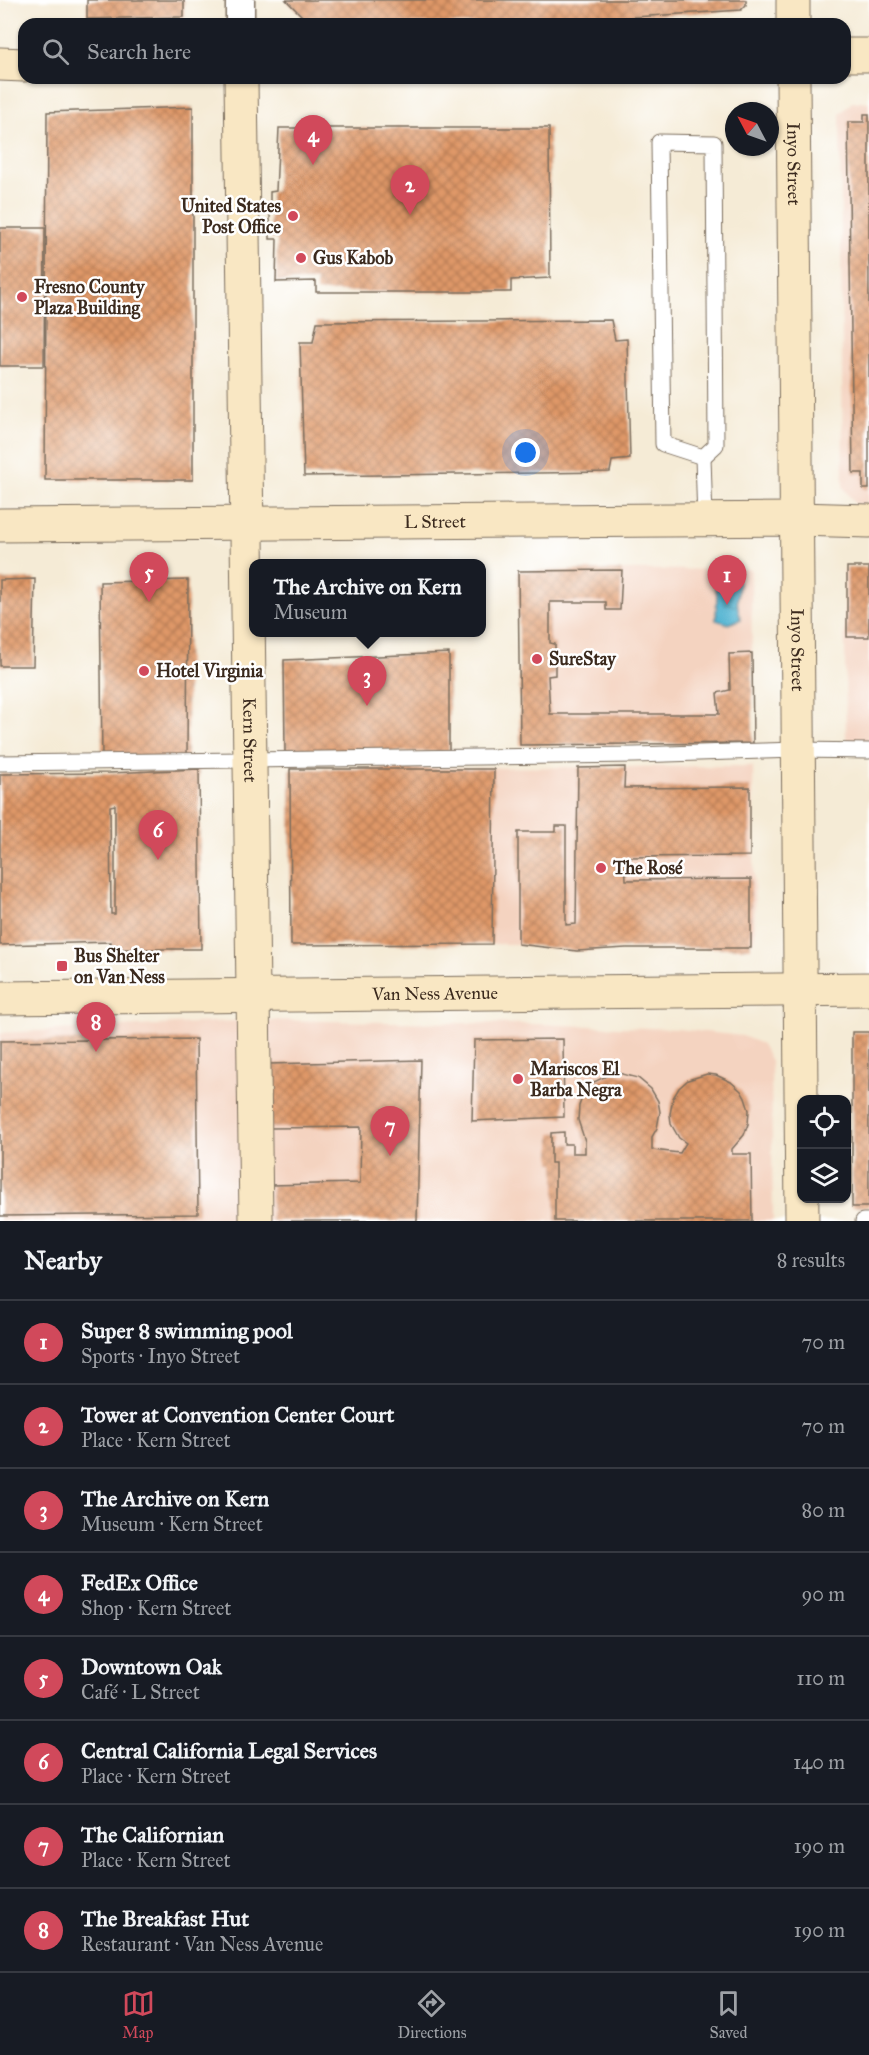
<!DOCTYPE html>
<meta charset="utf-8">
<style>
:root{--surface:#171b24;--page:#20242c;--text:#f1f3f6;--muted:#9ea1a6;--line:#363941;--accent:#d1495b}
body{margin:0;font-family:"IM FELL Great Primer",serif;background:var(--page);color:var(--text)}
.controls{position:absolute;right:18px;bottom:18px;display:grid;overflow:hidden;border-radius:12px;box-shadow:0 2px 4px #0004}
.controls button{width:54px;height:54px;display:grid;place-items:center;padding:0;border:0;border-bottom:2px solid var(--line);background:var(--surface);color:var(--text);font:30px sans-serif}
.compass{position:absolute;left:725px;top:102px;width:54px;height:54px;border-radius:50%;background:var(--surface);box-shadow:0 2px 4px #0004;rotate:311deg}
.you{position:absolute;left:526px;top:453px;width:21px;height:21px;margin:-15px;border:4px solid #fff;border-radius:50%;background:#1a73e8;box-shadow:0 0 0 9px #1a73e833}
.badge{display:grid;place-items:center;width:39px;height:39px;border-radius:50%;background:var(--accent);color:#fff;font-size:20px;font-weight:700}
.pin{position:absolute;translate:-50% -50px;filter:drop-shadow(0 2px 3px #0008)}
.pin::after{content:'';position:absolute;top:32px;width:21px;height:18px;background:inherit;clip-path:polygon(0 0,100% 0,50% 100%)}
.popup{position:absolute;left:249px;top:559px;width:237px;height:78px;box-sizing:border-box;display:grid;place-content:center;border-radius:12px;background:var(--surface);filter:drop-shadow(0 2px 4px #0005);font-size:20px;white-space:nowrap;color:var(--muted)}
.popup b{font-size:22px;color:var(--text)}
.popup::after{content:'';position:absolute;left:50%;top:100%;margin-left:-12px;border:12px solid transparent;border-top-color:var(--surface)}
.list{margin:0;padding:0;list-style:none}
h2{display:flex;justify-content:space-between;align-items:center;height:78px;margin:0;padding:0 24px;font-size:26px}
h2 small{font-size:20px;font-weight:400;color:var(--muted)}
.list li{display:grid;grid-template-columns:39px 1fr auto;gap:18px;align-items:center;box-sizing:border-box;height:84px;padding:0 24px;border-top:2px solid var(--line)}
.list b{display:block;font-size:22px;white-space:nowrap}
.list p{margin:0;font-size:20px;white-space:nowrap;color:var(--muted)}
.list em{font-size:20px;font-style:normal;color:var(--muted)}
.icon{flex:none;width:33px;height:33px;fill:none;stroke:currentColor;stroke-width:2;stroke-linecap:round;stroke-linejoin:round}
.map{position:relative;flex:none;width:869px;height:1221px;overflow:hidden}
.search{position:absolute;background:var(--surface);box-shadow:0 2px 4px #0004;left:18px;right:18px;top:18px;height:66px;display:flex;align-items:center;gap:15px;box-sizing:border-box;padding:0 21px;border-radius:18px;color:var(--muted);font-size:22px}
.sheet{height:750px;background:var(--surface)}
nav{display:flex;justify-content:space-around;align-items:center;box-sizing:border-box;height:84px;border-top:2px solid var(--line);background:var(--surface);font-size:16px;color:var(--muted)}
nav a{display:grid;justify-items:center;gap:3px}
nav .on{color:var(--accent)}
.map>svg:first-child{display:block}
.built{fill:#f4d3c0}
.water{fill:url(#water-ripples);stroke:#466f78;stroke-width:1.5}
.building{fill:url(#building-cross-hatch);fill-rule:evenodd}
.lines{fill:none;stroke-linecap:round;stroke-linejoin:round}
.lane-casing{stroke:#7c6e5e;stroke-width:17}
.street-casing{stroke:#7c6e5e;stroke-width:31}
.secondary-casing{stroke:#7c6e5e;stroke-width:35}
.lane{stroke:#fff;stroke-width:15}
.street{stroke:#fff;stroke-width:28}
.secondary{stroke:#f9e7c3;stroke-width:33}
.poi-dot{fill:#d1495b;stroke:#fff;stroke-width:2}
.labels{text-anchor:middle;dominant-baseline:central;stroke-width:5;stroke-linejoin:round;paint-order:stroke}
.street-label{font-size:18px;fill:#3b2a1e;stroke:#fff}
.poi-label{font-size:18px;font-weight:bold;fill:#3b2a1e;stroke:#fff;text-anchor:start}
</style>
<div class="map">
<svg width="869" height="1221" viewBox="0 0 869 1221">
<defs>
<pattern id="water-ripples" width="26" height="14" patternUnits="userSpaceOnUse" patternTransform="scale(1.5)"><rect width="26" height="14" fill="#52b4d1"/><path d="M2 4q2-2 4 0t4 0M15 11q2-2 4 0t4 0" fill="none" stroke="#4593a9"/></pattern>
<pattern id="building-cross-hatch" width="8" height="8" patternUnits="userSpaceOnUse" patternTransform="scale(1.5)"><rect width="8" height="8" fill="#df9868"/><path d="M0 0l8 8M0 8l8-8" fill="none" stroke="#b67c55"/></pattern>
</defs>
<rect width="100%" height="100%" fill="#fff"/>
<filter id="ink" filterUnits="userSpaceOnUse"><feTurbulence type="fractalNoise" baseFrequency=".0167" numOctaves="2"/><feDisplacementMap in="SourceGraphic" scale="12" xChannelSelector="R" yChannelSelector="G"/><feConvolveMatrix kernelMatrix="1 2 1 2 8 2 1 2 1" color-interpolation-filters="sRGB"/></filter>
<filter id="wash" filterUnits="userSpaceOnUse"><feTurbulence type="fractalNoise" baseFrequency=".008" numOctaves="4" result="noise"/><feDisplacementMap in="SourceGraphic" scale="24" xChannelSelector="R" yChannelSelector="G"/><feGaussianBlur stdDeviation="1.35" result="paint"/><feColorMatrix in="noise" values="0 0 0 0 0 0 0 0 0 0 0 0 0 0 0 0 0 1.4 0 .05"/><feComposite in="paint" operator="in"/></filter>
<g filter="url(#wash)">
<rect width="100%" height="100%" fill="#f5ebd6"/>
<g class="built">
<polygon points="852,102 869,102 869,503 855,504 843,487 840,114"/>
<polygon points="869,567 869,742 846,742 844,568"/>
<polygon points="751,569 753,743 520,745 518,571"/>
<polygon points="753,766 755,941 667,942 626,948 577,951 518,944 291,945 290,769"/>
<polygon points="254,1020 531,1024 678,1029 742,1036 762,1044 771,1061 773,1221 0,1221 0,1033"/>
</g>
<path class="water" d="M726,578l13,4c-2,13 -3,25 2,37l-12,5 -13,-4 1,-26 -3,-11z"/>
<g id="blocks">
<g class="building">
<polygon points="87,0 184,0 184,17 87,19"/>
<polygon points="286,0 746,0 746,5 741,10 527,24 386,24 380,22 380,24 310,24"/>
<polygon points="193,107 193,480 45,480 47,112"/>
<polygon points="864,114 869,114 869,489 863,489 863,473 853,473 848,122 864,122"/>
<polygon points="279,128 549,128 550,278 511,280 511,292 316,292 316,281 276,282 277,239 270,239 270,192 276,191"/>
<polygon points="0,228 45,228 44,366 0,366"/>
<polygon points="611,320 615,340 627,339 630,459 612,461 610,472 304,476 300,342 313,342 317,322"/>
<rect x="847" y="567" width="22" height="70"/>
<polygon points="622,570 620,610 606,610 606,602 550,602 550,643 555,644 555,675 548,676 550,714 719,714 717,693 730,690 729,654 752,653 753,743 520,745 518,571"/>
<polygon points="35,579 33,666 0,666 0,580"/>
<polygon points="188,580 187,760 102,760 100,582"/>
<polygon points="449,653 449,752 285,753 284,660"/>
<polygon points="625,767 624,788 750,787 750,856 625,857 626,880 751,879 751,948 626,948 577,951 518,944 518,832 556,832 556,826 566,826 566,925 576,924 578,768"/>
<path d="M199,769l2,180h-90v-7l-111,3v-171l109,-1zM115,805v109h-4l-1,-108z"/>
<polygon points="290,769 494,769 492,944 291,945"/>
<rect x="852" y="1032" width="17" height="175"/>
<polygon points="196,1039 198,1214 0,1216 0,1041"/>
<polygon points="563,1039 564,1117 472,1121 474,1040"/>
<polygon points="421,1060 417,1221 271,1221 271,1185 360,1183 361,1127 270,1128 269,1064"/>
<polygon points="614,1072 638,1078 651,1089 658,1101 660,1112 657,1128 652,1137 652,1150 680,1153 686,1143 679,1138 671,1124 670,1114 673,1098 679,1088 688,1080 707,1074 716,1075 731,1082 741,1091 745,1098 749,1110 748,1124 744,1135 732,1149 732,1154 751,1154 752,1221 555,1221 555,1163 551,1163 551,1133 564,1132 564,1144 572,1144 572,1153 585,1153 585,1141 578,1120 579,1106 583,1095 592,1083"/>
</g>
</g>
</g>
<g filter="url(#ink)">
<use href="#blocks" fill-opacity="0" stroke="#7c6e5e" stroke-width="1.5"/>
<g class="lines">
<defs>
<g id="lane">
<polygon points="659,142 714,143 716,445 703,457 663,444"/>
<polyline points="703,457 705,520"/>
<polyline points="0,763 635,755 798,750 869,751"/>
<polyline points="863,1221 869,1221"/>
</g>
<polyline id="street" points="240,0 240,24"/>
<g id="secondary">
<polyline points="793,24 793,0"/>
<polyline points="845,55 869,55"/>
<polyline points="0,64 24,65"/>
<path id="s1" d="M241,78l15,1143"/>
<path id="s2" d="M793,78l9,1143"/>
<path id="s3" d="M0,525l797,-6 72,2"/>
<path id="s4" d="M0,998l869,-9"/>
</g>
</defs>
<use href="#lane" class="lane-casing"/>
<use href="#street" class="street-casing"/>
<use href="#secondary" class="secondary-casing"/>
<use href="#lane" class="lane"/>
<use href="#street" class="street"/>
<use href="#secondary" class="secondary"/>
</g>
</g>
<g class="poi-dot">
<circle cx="293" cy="216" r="6"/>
<circle cx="301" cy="258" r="6"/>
<circle cx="22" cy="297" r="6"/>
<circle cx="537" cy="659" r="6"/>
<circle cx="144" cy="671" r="6"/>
<circle cx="601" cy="868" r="6"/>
<rect x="56" y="960" width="12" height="12" rx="3"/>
<circle cx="518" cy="1079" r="6"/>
</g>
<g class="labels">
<g class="street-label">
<text stroke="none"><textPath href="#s2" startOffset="86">Inyo Street</textPath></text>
<text stroke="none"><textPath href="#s3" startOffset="435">L Street</textPath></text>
<text stroke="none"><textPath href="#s2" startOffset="572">Inyo Street</textPath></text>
<text stroke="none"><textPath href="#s1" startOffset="662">Kern Street</textPath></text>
<text stroke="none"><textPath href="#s4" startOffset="435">Van Ness Avenue</textPath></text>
</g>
<g class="poi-label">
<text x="281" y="206" text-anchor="end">United States<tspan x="281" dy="21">Post Office</tspan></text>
<text x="313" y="258">Gus Kabob</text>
<text x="34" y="287">Fresno County<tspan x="34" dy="21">Plaza Building</tspan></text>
<text x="549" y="659">SureStay</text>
<text x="156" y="671">Hotel Virginia</text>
<text x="613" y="868">The Rosé</text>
<text x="74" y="956">Bus Shelter<tspan x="74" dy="21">on Van Ness</tspan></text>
<text x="530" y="1069">Mariscos El<tspan x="530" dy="21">Barba Negra</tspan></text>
</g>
</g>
</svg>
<div class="controls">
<button><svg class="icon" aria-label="locate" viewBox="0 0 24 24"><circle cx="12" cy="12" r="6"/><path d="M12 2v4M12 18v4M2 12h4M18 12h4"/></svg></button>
<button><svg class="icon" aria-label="layers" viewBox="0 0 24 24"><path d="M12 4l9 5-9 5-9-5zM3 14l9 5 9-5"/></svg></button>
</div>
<svg class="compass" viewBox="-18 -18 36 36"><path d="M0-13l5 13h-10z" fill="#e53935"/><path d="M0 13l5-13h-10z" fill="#9ea1a6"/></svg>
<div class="you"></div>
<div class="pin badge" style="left:727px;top:605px">1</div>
<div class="pin badge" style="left:410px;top:215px">2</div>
<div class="pin badge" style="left:367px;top:706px">3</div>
<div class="popup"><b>The Archive on Kern</b>Museum</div>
<div class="pin badge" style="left:313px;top:165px">4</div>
<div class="pin badge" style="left:149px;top:602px">5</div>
<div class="pin badge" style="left:158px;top:860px">6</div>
<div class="pin badge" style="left:390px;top:1156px">7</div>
<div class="pin badge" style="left:96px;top:1052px">8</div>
<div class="search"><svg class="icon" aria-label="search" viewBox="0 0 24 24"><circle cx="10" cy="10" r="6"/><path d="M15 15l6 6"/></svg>Search here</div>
</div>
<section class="sheet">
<h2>Nearby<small>8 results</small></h2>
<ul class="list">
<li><span class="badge">1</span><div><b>Super 8 swimming pool</b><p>Sports · Inyo Street</p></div><em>70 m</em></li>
<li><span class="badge">2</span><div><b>Tower at Convention Center Court</b><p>Place · Kern Street</p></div><em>70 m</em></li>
<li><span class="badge">3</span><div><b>The Archive on Kern</b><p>Museum · Kern Street</p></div><em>80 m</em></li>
<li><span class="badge">4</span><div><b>FedEx Office</b><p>Shop · Kern Street</p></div><em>90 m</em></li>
<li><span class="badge">5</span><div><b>Downtown Oak</b><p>Café · L Street</p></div><em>110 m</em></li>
<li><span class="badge">6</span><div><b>Central California Legal Services</b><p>Place · Kern Street</p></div><em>140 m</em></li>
<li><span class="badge">7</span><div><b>The Californian</b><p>Place · Kern Street</p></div><em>190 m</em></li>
<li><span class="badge">8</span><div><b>The Breakfast Hut</b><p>Restaurant · Van Ness Avenue</p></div><em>190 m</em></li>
</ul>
</section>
<nav>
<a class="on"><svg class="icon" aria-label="map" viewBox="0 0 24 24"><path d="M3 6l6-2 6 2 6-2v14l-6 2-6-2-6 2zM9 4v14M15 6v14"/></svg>Map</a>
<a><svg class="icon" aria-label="directions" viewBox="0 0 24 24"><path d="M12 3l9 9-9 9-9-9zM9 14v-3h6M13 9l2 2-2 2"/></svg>Directions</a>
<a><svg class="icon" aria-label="saved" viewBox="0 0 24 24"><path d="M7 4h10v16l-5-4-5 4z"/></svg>Saved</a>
</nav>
